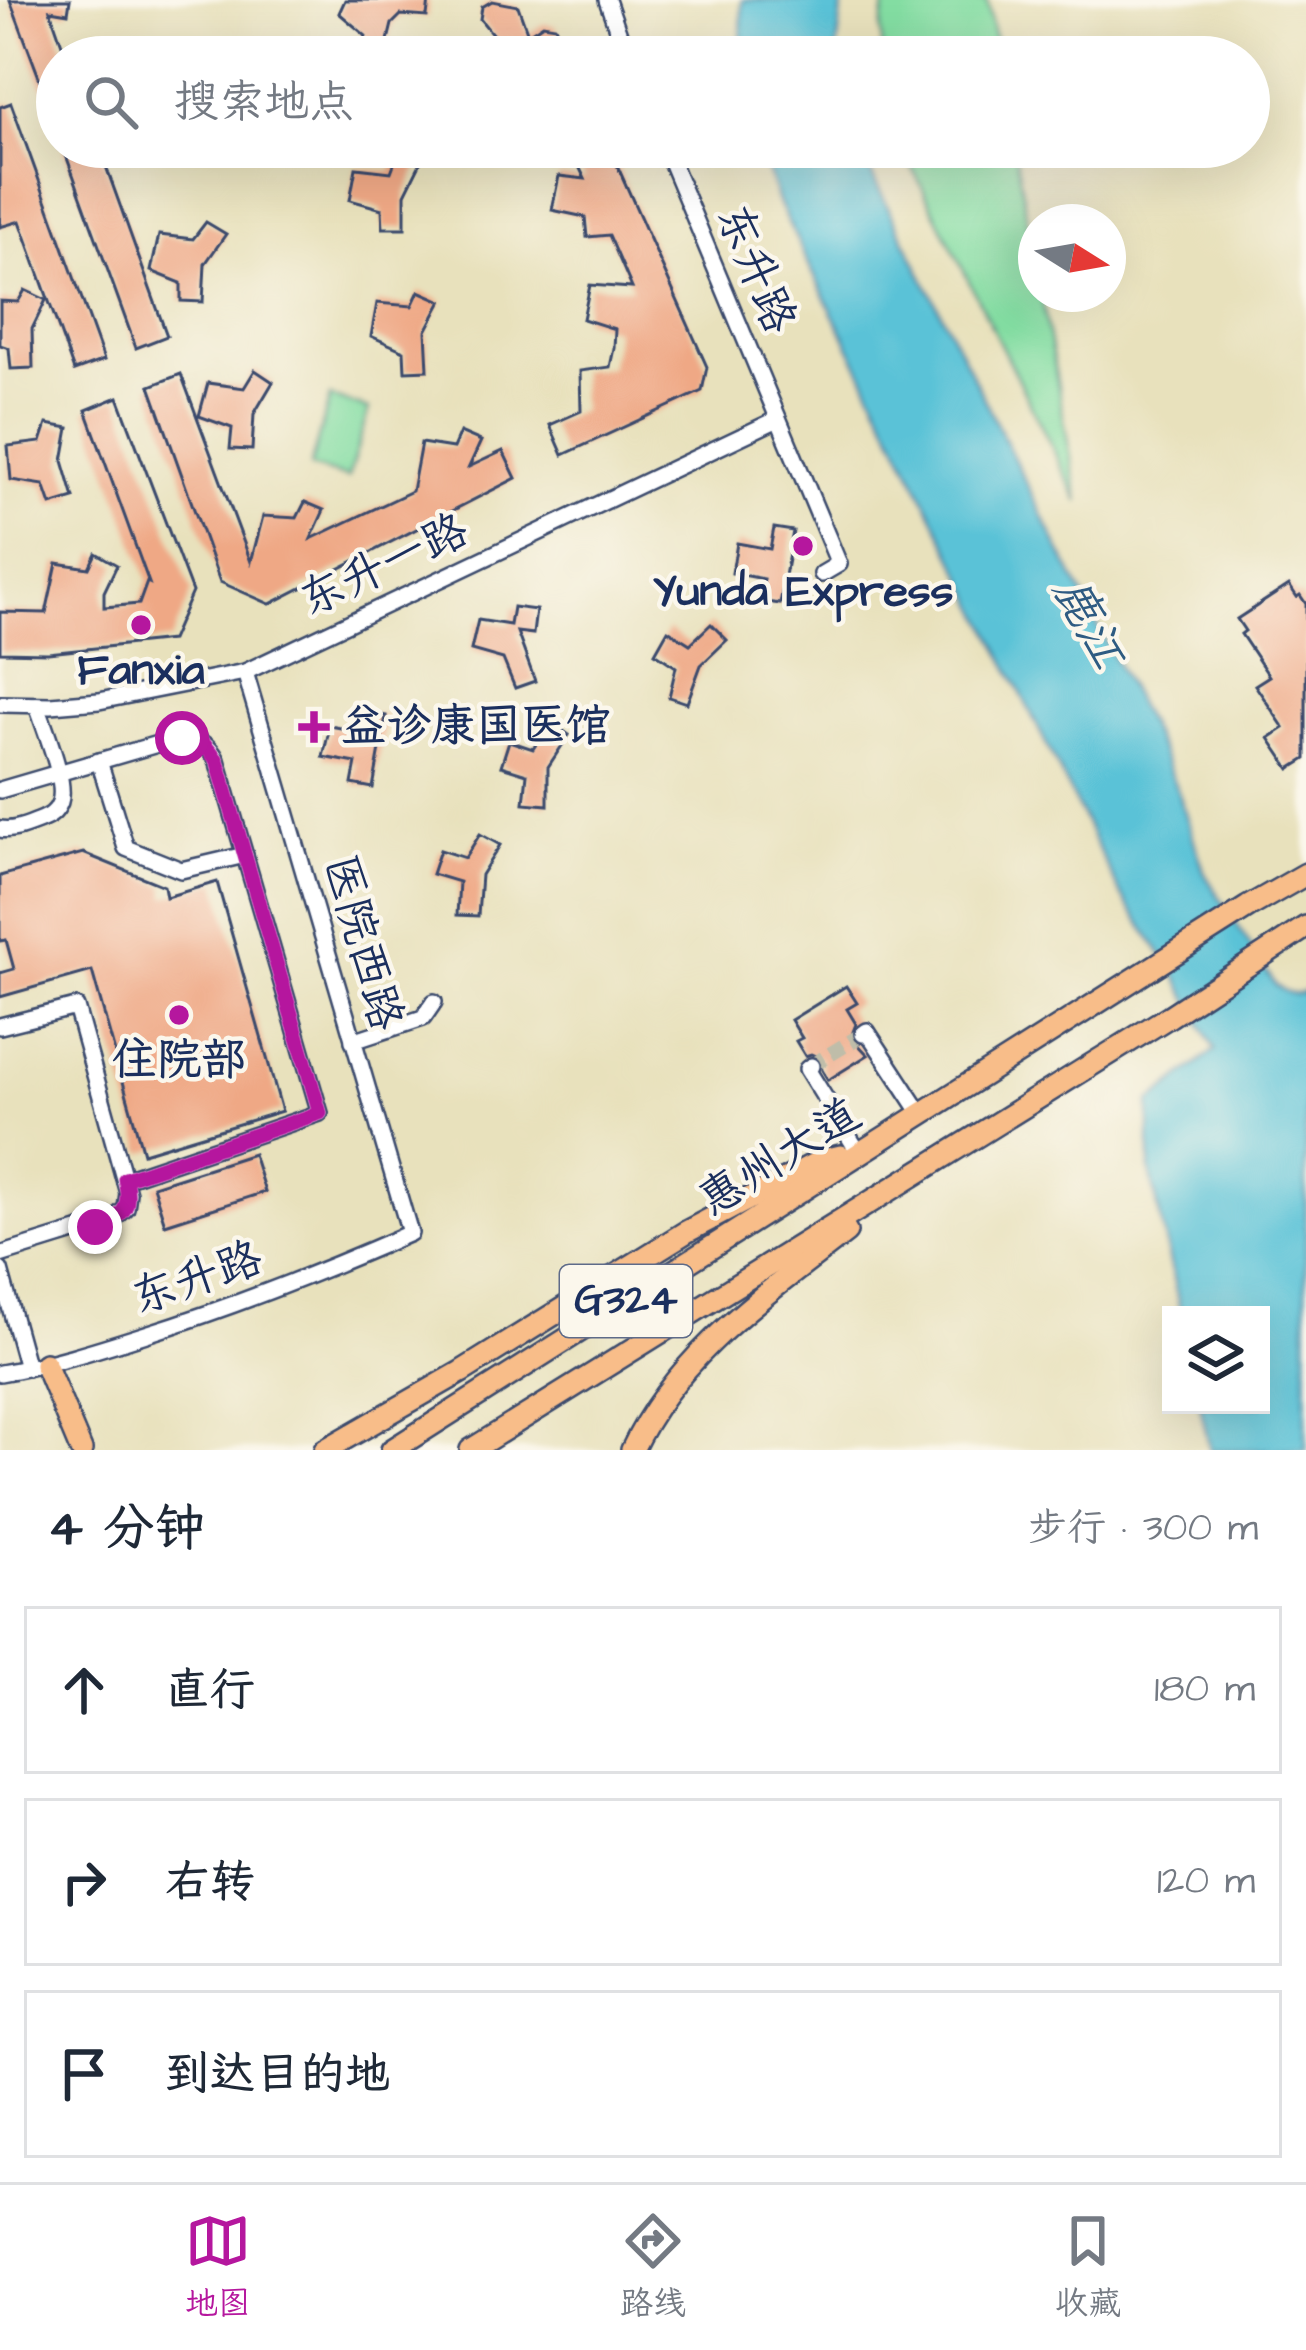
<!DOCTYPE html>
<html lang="zh">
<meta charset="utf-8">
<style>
:root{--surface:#fff;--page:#f6f6f7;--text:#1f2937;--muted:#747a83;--line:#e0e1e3;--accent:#b5179e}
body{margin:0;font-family:"Architects Daughter","LXGW WenKai TC",sans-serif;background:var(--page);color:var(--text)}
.controls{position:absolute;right:36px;bottom:36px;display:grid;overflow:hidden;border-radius:0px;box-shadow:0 12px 48px #0002}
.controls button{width:108px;height:108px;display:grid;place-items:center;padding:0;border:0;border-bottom:3px solid var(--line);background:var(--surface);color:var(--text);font:60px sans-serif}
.compass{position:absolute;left:1018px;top:204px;width:108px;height:108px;border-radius:50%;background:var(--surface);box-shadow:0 12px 48px #0002;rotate:101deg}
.stop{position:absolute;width:36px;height:36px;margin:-27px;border:9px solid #b5179e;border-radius:50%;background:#fff}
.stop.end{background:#b5179e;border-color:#fff;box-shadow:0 3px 12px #0008}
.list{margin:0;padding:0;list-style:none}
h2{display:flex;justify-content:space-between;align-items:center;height:156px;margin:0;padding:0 48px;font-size:51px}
h2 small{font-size:39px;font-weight:400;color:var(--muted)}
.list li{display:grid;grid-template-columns:78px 1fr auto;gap:36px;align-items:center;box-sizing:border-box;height:168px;margin:0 24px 24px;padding:0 24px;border:3px solid var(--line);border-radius:0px}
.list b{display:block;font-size:45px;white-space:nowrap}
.list em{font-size:39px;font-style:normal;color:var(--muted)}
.icon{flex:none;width:66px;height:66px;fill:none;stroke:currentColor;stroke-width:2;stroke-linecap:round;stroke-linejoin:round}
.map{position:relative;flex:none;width:1306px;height:1450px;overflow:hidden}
.search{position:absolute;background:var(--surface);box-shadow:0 12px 48px #0002;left:36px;right:36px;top:36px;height:132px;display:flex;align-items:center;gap:30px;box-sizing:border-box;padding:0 42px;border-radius:66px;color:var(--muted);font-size:45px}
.sheet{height:732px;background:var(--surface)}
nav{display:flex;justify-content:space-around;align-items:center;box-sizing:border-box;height:168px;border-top:3px solid var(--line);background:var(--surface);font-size:33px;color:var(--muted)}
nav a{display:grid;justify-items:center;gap:6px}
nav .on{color:var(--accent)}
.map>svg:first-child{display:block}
.green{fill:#83dda2;stroke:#4f8680;stroke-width:3}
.water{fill:#5ac2d7;stroke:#3a789a;stroke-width:3}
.building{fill:#efa885}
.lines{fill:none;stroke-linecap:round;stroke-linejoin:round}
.minor-tunnel{stroke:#bfbda9;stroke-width:15;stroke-dasharray:15 8;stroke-linecap:butt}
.minor-casing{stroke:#3a4a6c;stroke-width:20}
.highway-casing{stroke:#3a4a6c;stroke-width:26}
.minor{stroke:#fff;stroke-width:15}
.highway{stroke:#f8bd89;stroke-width:21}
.route{stroke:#b5179e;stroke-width:15}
.poi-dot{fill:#b5179e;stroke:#fbf7ec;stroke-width:4.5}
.labels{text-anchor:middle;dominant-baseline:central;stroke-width:9;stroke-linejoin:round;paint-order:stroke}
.shield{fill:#fbf7ec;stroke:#5e6b89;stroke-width:3}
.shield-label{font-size:42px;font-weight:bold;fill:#1b2f5e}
.street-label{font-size:45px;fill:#1b2f5e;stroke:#fbf7ec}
.poi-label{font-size:45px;font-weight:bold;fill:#1b2f5e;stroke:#fbf7ec}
.water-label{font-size:48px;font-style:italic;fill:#2e5b82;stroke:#fbf7ec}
</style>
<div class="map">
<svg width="1306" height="1450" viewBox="0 0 1306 1450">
<rect width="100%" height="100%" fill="#fbf7ec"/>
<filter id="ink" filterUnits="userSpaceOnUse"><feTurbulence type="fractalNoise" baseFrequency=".00833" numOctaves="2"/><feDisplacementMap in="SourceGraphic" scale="24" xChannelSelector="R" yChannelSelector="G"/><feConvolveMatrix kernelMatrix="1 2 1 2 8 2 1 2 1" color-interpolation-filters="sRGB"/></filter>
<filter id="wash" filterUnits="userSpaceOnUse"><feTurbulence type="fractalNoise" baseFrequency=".004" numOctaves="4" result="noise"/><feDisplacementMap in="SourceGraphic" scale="48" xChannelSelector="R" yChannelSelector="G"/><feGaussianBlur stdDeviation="2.7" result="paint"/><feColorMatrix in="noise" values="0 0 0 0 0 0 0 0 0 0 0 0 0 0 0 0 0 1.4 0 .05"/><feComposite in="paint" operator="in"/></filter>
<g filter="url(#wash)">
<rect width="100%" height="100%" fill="#e8e1bc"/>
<g class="green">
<polygon points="886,0 987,0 998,57 883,57 881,30"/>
<polygon points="905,147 1014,147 1036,267 1036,294 1041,294 1079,502 909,161"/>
<polygon points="330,397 369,409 348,478 310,467"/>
</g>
<g class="water">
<polygon points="742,0 843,0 836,57 741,57"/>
<path d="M759,147h99l302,603 19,44 26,80 71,112c10,6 19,12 30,5v459h-96l-10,-45h61v-90h-80l-31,-145v-68l65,-52 -42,-80 -52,-75 -343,-693z"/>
</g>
<g id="blocks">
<g class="building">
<polygon points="10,0 70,0 68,13 50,10 65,53 57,56 57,125"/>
<polygon points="345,0 429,0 427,17 401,15 392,24 384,57 362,55 366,36 339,13"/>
<polygon points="492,1 518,6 528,34 543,24 555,26 570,57 504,57 494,36 480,19 482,7"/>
<polygon points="11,103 104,360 74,371 20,221 0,227 0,107"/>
<polygon points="63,147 99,147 167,336 136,348"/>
<polygon points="592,147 609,147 707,367 702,391 563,455 550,425 581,411 580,371 610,367 614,348 615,329 583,319 590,285 632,288 609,235 587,237 585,217 552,210 559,176 585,179 574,156"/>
<polygon points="399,151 421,162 405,194 405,228 383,228 382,209 350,200 356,168 391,172"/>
<polygon points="206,222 226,234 205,264 203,302 181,301 181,283 151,271 159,235 193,239"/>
<polygon points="25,290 46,300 32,329 33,368 11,369 9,348 0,345 0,301 18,302"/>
<polygon points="419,291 442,301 426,331 428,370 405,371 404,351 371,336 377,303 412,306"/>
<polygon points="255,370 273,382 254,414 252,450 230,449 232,428 199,416 208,383 244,388"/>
<polygon points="181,374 251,562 263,516 297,518 305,502 324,510 311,539 412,491 421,443 453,448 460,432 481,441 469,467 503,451 516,478 270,604 220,582 150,386"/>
<polygon points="118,397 192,592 171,640 48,653 0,652 0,612 46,613 57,563 89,568 96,553 117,565 104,592 104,607 139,604 147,582 149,583 86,410"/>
<polygon points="47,424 69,428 63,461 74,498 51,505 44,485 11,480 8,446 41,442"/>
<polygon points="774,528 793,531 780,604 760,601 764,579 732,573 737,543 770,549"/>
<polygon points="1289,585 1297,597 1300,595 1306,604 1306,759 1290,769 1269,738 1284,728 1255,685 1269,676 1241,634 1245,631 1237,619"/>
<polygon points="513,607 536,610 533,634 517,632 535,681 515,688 503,659 471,650 478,620 510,625"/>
<polygon points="711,624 727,640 701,665 687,703 669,697 676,667 655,653 668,630 690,644"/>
<polygon points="366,712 386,716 373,788 352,784 356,763 323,757 330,726 362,732"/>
<polygon points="551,722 569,735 548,767 548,805 524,803 527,774 501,766 509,741 533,749"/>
<polygon points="480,834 500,845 481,875 478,916 457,915 459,882 432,874 440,850 465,858"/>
<polygon points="83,853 164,886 166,897 217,882 282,1111 143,1153 92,971 0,997 0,973 14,969 6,940 0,941 0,876"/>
<polygon points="846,986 857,1003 847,1009 856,1024 851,1037 868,1055 828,1080 822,1070 820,1058 811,1054 805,1056 796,1041 802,1038 791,1020"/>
<polygon points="253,1154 265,1192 165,1224 153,1186"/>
</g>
</g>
</g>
<g filter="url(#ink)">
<use href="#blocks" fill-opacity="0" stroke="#3a4a6c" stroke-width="3"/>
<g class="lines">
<polyline class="minor-tunnel" points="811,1066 863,1034"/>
<defs>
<g id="minor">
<polyline points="607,0 627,57"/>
<polyline points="665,147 839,564 822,574"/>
<polyline points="0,704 51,705 99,701 245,672 778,419"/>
<polyline points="99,761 126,848 181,870 245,855"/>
<path d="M0,790l178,-52c18,-1 31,6 39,22l103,353 -195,66"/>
<path d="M0,829c14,2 25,-3 38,-8 11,-4 18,-8 22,-19 7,-21 -16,-74 -23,-97"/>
<polyline points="0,1026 76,1007 128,1193 126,1208 113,1220 0,1255"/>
<polyline points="863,1034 867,1031 922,1115"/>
<polyline points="353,1041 423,1018 434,1002"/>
<polyline points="811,1066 807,1069 859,1153"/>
<polyline points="0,1270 27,1368"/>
<path d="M0,1373c48,-8 96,-23 143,-38 92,-29 178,-63 267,-102l-165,-561"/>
</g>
<g id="highway">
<polyline points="45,1364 81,1450"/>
<polyline points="325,1450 461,1372 686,1232 820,1161 841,1156"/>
<polyline points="392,1450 1248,907 1306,874"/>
<polyline points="471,1450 1170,1016 1306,927"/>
<path d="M632,1450c46,-97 132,-154 214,-218"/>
</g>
</defs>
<use href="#minor" class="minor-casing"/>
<use href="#highway" class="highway-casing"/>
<use href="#minor" class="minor"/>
<use href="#highway" class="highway"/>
</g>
</g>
<g class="lines" filter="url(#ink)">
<path class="route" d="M95,1227c28,-11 37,-16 30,-48l195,-66 -103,-353 -14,-17 -21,-5"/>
</g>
<g class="poi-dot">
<circle cx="803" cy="546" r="12"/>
<circle cx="141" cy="625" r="12"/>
<path d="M308 709h12v12h12v12h-12v12h-12v-12h-12v-12h12z"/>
<circle cx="179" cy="1015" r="12"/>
</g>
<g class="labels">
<rect class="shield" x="560" y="1265" width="132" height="72" rx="9"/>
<g class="shield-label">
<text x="626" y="1301">G324</text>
</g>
<g class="street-label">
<text transform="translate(755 269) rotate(67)">东升路</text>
<text transform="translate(384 566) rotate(-25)">东升一路</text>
<text transform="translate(362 943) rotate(74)">医院西路</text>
<text transform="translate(780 1158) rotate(-32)">惠州大道</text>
<text transform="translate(197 1279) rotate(-19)">东升路</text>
</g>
<g class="poi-label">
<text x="803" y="592">Yunda Express</text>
<text x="141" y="671">Fanxia</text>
<text x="341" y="727" text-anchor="start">益诊康国医馆</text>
<text x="179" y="1061">住院部</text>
</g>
<g class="water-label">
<text transform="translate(1088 623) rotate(62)">鹿江</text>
</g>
</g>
</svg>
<div class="controls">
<button><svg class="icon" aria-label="layers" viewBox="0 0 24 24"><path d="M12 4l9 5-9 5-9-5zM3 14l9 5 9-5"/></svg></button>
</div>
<svg class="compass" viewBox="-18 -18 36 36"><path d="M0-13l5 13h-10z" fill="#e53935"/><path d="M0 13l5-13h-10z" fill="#747a83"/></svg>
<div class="stop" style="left:182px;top:738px"></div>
<div class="stop end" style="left:95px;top:1227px"></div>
<div class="search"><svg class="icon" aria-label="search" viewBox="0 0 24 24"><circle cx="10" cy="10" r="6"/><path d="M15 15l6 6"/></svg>搜索地点</div>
</div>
<section class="sheet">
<h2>4 分钟<small>步行 · 300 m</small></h2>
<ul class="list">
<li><svg class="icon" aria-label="ahead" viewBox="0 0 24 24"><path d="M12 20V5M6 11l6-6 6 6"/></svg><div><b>直行</b></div><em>180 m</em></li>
<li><svg class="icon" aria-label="right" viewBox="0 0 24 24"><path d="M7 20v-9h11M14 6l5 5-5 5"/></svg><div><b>右转</b></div><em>120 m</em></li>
<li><svg class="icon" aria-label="arrive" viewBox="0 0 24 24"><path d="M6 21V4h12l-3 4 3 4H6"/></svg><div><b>到达目的地</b></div></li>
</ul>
</section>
<nav>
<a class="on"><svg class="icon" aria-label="map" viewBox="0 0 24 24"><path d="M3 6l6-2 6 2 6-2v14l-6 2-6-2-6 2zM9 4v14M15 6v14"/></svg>地图</a>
<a><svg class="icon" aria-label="directions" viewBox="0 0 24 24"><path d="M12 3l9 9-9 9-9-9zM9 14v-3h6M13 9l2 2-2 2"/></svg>路线</a>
<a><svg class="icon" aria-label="saved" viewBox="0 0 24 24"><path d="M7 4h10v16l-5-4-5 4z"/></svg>收藏</a>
</nav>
